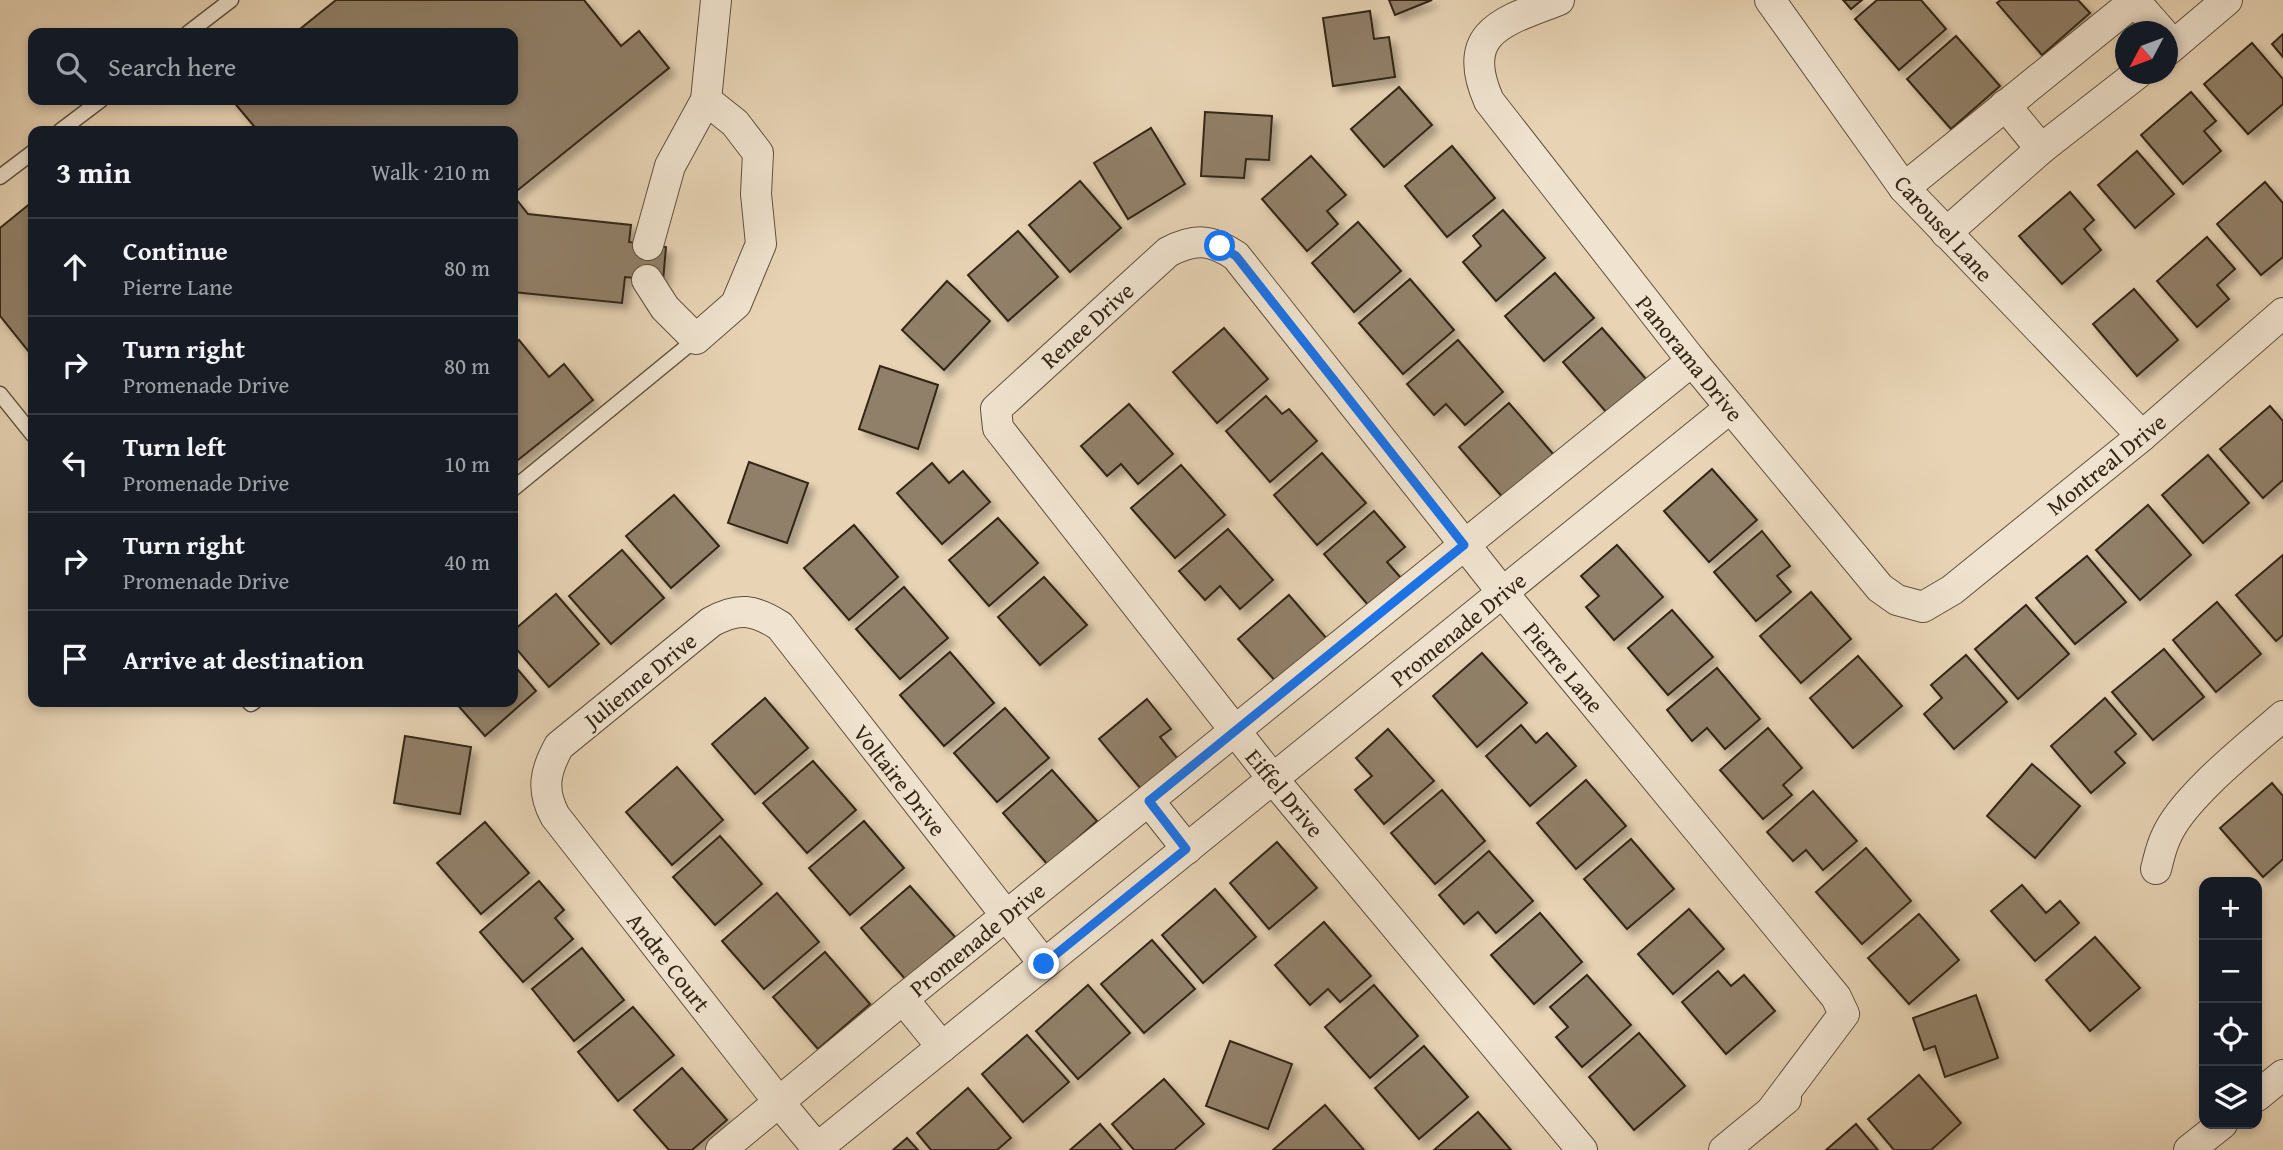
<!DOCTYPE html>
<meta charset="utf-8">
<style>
:root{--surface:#171b24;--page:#242831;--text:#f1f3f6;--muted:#9ea1a6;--line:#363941}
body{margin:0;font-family:"Gentium Book Plus",serif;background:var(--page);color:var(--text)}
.controls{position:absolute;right:21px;bottom:21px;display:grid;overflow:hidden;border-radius:14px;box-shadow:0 4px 10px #0003}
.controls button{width:63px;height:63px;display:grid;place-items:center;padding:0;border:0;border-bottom:2px solid var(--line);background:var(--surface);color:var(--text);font:35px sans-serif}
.compass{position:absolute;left:2115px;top:21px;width:63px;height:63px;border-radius:50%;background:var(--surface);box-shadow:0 4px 10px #0003;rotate:229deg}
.stop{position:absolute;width:21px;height:21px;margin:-16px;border:5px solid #1a73e8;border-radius:50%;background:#fff}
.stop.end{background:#1a73e8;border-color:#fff;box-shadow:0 2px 7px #0008}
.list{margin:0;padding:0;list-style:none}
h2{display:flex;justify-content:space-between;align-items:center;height:91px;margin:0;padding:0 28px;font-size:30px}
h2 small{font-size:23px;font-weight:400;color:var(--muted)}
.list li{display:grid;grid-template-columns:46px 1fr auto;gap:21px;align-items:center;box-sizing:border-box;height:98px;padding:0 28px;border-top:2px solid var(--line)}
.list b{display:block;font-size:26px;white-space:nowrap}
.list p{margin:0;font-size:23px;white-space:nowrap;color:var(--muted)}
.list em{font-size:23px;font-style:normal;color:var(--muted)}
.icon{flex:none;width:38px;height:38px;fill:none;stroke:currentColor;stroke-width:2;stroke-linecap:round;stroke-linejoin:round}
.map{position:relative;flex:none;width:2283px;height:1150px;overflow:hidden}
.search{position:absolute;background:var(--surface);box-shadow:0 4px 10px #0003;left:28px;top:28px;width:490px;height:77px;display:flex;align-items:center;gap:18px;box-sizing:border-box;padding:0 24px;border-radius:14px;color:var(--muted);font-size:26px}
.panel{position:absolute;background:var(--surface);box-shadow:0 4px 10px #0003;left:28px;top:126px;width:490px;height:581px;border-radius:14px}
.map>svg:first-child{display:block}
.building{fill:#918069;stroke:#332516;stroke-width:2;filter:url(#shadow)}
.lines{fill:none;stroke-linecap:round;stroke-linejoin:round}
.service-casing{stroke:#60513e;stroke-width:17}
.minor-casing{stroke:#60513e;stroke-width:32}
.service{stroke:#f0e3cf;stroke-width:14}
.minor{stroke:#f0e3cf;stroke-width:30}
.route{stroke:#1a73e8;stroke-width:9}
.labels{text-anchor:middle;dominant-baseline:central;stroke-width:5;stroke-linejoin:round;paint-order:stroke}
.street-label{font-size:23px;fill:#332516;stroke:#f0e3cf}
</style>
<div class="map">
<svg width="2283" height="1150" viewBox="0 0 2283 1150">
<defs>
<filter id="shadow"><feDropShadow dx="6" dy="6" stdDeviation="3.5" flood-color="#0004"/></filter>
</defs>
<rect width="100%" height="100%" fill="#e8d4b5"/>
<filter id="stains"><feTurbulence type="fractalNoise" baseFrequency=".00286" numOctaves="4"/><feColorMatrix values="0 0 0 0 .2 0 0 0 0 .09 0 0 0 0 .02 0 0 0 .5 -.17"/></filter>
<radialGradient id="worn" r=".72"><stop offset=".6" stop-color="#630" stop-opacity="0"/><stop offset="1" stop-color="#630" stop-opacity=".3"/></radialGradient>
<g class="building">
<polygon points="336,0 584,0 621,46 639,31 669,68 513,194 513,131 258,131 232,100 513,100 513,33 295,33"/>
<polygon points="1389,0 1432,0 1395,15"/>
<polygon points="1843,0 1862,0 1851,9"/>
<polygon points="1877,0 1921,0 1946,29 1899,70 1855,19"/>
<polygon points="2001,0 2078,0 2090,13 2042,55 1997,3"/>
<polygon points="1370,11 1374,39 1389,37 1395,77 1333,86 1323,18"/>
<polygon points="2283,34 2283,57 2272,44"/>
<polygon points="1956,36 2000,86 1951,129 1907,79"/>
<polygon points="2252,43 2283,79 2283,104 2248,134 2204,84"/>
<polygon points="1399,87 1432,125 1384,167 1351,129"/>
<polygon points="2191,92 2216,121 2204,131 2221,151 2183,184 2141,135"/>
<polygon points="1205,112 1272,116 1269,160 1246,159 1244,178 1201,176"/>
<polygon points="1151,128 1185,184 1128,219 1094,163"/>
<polygon points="1452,146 1495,198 1447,237 1405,186"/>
<polygon points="2137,151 2174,194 2135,228 2098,185"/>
<polygon points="1311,156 1346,195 1327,211 1338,224 1307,251 1262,199"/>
<polygon points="1080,181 1121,228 1070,272 1029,225"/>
<polygon points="2265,182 2283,203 2283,257 2261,275 2217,224"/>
<polygon points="2070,192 2094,220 2084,229 2101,250 2062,284 2019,236"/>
<polygon points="513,195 528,214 631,225 629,242 666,247 663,281 625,277 622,303 513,292"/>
<polygon points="32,202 33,203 33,357 0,316 0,228"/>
<polygon points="1503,210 1545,258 1496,301 1463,262 1481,246 1473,236"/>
<polygon points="1358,222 1401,271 1354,312 1312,263"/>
<polygon points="1018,231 1058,277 1008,321 968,275"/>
<polygon points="2207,237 2235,269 2217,285 2229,299 2197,327 2157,281"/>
<polygon points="1555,273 1594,318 1544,361 1505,316"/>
<polygon points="1410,279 1454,330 1403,374 1359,323"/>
<polygon points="947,281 990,321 944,370 902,330"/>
<polygon points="2134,289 2178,340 2137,376 2093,324"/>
<polygon points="1224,328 1268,379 1217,423 1173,372"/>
<polygon points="1602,328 1646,379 1607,413 1563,362"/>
<polygon points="519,340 549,377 564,364 593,400 513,464 513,345"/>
<polygon points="1458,340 1503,392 1465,425 1446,404 1434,415 1407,384"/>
<polygon points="880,366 938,385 918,449 859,429"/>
<polygon points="1266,396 1282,414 1289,409 1317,441 1270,482 1226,431"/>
<polygon points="1509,403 1554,455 1504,499 1459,447"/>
<polygon points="1129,404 1173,454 1138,484 1121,464 1107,476 1081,446"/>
<polygon points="2270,406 2283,421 2283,480 2263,498 2220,449"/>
<polygon points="1322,453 1366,503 1317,545 1274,495"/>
<polygon points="2208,455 2249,503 2203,543 2162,495"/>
<polygon points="749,462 808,483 787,543 728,523"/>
<polygon points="932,463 949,483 963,471 990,502 942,544 897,493"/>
<polygon points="1181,465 1225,515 1175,558 1131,508"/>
<polygon points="1712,469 1757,520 1709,562 1664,511"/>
<polygon points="674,495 719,546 671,588 626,536"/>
<polygon points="2148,505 2191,555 2140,600 2096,550"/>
<polygon points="1374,511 1405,547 1387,562 1401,578 1369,606 1324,554"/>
<polygon points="998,518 1038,563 989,606 949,560"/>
<polygon points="854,525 898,577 849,620 804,568"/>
<polygon points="1228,529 1273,580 1240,609 1220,586 1205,600 1179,571"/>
<polygon points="1762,531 1790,566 1777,576 1791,592 1756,621 1714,572"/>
<polygon points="1617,545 1663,597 1614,640 1586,607 1599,596 1581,576"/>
<polygon points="622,550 664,598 611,644 569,596"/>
<polygon points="2283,555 2283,635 2276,641 2236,595"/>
<polygon points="2087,556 2126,602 2075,644 2036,598"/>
<polygon points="1044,577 1087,625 1040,665 998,617"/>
<polygon points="904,587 948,638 900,679 856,629"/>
<polygon points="1811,592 1851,639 1801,683 1760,636"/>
<polygon points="556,594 599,644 549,687 513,645 513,631"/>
<polygon points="1289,595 1327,639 1277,683 1238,639"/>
<polygon points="2217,602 2261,654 2216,692 2173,640"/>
<polygon points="2026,605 2069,654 2018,699 1975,649"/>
<polygon points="1672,610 1713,657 1668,695 1628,648"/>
<polygon points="2164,649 2204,697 2153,740 2112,692"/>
<polygon points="950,652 994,703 944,746 900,695"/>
<polygon points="1482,653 1527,703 1477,747 1433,696"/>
<polygon points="1966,655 2007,702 1954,749 1924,714 1942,698 1931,685"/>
<polygon points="1858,656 1902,706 1853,748 1810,698"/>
<polygon points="513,664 536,691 485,736 455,702 513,702"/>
<polygon points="1717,668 1760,719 1725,749 1707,728 1692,741 1667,710"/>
<polygon points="765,698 808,748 755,794 712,744"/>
<polygon points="2105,698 2136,734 2115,752 2125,763 2091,793 2051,746"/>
<polygon points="1147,699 1171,729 1160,737 1178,759 1141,789 1099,739"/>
<polygon points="1005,708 1049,758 997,802 954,753"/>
<polygon points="1521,725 1536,743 1547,733 1576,766 1530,806 1486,756"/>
<polygon points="1768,728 1802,768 1783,785 1792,795 1763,819 1720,770"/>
<polygon points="1388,729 1434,781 1384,824 1355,790 1372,776 1356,758"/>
<polygon points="405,736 471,747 460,814 394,803"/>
<polygon points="813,761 856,810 807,853 763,803"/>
<polygon points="2032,764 2080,806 2035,858 1987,816"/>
<polygon points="677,767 723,820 672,865 626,812"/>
<polygon points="1052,770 1097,821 1048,865 1003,813"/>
<polygon points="1586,780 1626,826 1576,869 1537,823"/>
<polygon points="2272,783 2283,796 2283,859 2263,877 2220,828"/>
<polygon points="1442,790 1485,841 1435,884 1391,833"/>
<polygon points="1813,791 1857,841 1823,870 1806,850 1793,861 1767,832"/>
<polygon points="864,821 904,868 850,915 809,868"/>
<polygon points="485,822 529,873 481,914 437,863"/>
<polygon points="720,836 762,884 715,925 673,877"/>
<polygon points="1631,839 1674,889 1627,929 1584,879"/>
<polygon points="1277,842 1317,888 1269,929 1230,883"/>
<polygon points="1866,848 1911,901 1862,944 1816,892"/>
<polygon points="1489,851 1533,901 1496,933 1478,912 1464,924 1439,895"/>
<polygon points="539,881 564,910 555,918 573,939 523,982 480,932"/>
<polygon points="2022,885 2046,913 2060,901 2079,923 2035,961 1991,911"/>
<polygon points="910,886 955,937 906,980 861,928"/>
<polygon points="1215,889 1256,937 1203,983 1162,935"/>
<polygon points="777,893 819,942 764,989 722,941"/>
<polygon points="1689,909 1724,949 1673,994 1638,954"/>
<polygon points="1540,913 1582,962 1534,1004 1491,955"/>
<polygon points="1919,914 1959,960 1909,1004 1868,958"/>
<polygon points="1324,922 1371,976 1340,1002 1328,989 1310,1005 1275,965"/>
<polygon points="2095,937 2140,988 2090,1031 2046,980"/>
<polygon points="1152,940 1195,989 1144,1033 1101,984"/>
<polygon points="582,948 624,1000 574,1041 532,989"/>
<polygon points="825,952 870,1004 818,1049 773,997"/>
<polygon points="1718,971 1731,986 1744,975 1775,1011 1726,1054 1682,1002"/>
<polygon points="1587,975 1631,1025 1582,1067 1556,1037 1568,1027 1550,1007"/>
<polygon points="1088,985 1130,1033 1078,1079 1036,1031"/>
<polygon points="1374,985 1418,1036 1370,1078 1325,1027"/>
<polygon points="1976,995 1998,1058 1945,1077 1935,1046 1924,1050 1913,1018"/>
<polygon points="633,1007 674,1055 618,1101 578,1052"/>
<polygon points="1639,1033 1685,1086 1634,1130 1589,1077"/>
<polygon points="1027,1035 1069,1082 1023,1122 982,1074"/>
<polygon points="1230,1041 1292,1064 1268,1129 1206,1106"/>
<polygon points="1424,1046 1468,1097 1419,1139 1375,1088"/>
<polygon points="682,1068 727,1120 692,1150 669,1150 634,1110"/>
<polygon points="1919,1075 1961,1123 1931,1150 1894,1150 1868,1119"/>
<polygon points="1164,1079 1204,1124 1174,1150 1134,1150 1112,1124"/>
<polygon points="968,1088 1011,1138 997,1150 931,1150 917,1133"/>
<polygon points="1325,1105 1364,1150 1273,1150"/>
<polygon points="1478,1112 1511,1150 1434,1150"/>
<polygon points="1100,1124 1122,1150 1070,1150"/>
<polygon points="1856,1124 1878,1150 1826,1150"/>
<polygon points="907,1138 918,1150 893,1150"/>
</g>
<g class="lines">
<defs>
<g id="service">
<polyline points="188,33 231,0"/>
<polyline points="60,131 101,100"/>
<polyline points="0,177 33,152"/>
<polyline points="0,394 33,435"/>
<polyline points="513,489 696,339"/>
<polyline points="249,702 251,704 254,702"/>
</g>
<g id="minor">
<path d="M1559,0c-54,21 -101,31 -70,101l203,260 188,227 17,12 26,7 29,-17 190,-154 141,-123"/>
<polyline points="1770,0 1904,188 2142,436"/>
<polyline points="2134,0 2162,32"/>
<polyline points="2168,50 2227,0"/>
<polyline points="2005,105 2041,149"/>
<polyline points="1904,188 2136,0"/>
<polyline points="1946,233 2041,149 2137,74"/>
<polyline points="648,245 670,166 706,100 716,0"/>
<polyline points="647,280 665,308 696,339 736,304 761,244 756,194 758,153 735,123 706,100"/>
<polyline points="1149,801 1187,849"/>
<path d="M2156,869c3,-11 5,-22 10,-32 16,-39 84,-92 117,-121"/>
<polyline points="903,999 942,1047"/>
<polyline points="2257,1096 2283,1075"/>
<path d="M817,1148l-39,-47 -223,-285c-14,-26 -10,-45 4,-70l152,-124c27,-15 43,-13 69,4l264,338"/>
<polyline points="721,1150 903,999 1692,361"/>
<polyline points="815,1150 1730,408"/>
<path d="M1582,1150l-309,-371 -275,-351 -2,-19 172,-157c27,-14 43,-13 68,4l267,337 333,404 8,17 -72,96"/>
<polyline points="1724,1150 1786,1099"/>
<polyline points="2189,1150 2222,1124"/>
</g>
</defs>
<use href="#service" class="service-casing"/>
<use href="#minor" class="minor-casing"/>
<use href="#service" class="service"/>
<use href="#minor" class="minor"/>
</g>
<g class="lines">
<polyline class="route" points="1044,964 1186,849 1149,801 1464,545 1236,256 1220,246"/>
</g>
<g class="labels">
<g class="street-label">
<text transform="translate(1944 228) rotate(48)">Carousel Lane</text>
<text transform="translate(1087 325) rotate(-42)">Renee Drive</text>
<text transform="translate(1690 358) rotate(51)">Panorama Drive</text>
<text transform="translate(2106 464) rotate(-39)">Montreal Drive</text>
<text transform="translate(1458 629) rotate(-39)">Promenade Drive</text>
<text transform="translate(1564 667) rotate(50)">Pierre Lane</text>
<text transform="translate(640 680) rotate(-39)">Julienne Drive</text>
<text transform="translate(900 780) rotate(52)">Voltaire Drive</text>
<text transform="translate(1285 793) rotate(50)">Eiffel Drive</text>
<text transform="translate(977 939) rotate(-39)">Promenade Drive</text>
<text transform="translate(669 962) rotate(52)">Andre Court</text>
</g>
</g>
<rect width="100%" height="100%" filter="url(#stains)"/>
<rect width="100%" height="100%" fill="url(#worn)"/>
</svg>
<div class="controls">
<button>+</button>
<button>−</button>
<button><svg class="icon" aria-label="locate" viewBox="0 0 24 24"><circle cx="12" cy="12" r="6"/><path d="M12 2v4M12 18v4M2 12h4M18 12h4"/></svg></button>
<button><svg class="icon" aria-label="layers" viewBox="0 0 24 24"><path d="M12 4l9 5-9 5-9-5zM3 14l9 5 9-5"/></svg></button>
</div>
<svg class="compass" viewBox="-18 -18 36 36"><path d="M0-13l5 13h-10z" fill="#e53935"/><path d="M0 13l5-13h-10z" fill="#9ea1a6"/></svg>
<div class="stop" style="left:1220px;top:246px"></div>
<div class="stop end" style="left:1044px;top:964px"></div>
<div class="search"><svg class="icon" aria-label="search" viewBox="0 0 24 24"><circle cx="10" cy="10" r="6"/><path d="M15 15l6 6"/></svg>Search here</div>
<section class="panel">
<h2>3 min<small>Walk · 210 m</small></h2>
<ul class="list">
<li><svg class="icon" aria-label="ahead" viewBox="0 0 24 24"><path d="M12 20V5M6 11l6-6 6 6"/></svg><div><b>Continue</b><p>Pierre Lane</p></div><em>80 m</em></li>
<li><svg class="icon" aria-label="right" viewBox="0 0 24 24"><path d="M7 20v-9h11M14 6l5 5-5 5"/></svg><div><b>Turn right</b><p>Promenade Drive</p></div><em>80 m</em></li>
<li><svg class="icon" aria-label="left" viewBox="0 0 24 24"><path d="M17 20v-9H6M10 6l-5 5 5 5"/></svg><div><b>Turn left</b><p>Promenade Drive</p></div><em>10 m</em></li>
<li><svg class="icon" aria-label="right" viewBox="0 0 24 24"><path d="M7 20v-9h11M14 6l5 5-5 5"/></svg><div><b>Turn right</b><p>Promenade Drive</p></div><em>40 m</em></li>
<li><svg class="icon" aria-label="arrive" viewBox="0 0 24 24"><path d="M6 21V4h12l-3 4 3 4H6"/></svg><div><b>Arrive at destination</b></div></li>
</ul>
</section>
</div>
